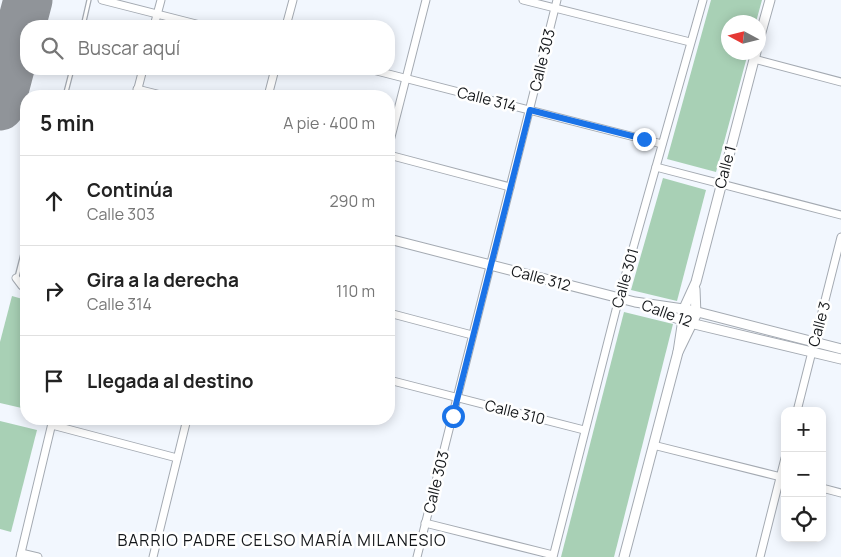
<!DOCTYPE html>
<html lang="es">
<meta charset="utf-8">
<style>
:root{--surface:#fff;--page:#f2f2f2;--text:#222;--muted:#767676;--line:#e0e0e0}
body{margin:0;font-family:Manrope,sans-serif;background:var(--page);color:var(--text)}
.controls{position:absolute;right:15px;bottom:15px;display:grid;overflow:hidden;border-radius:10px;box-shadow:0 2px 12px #0003}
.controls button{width:45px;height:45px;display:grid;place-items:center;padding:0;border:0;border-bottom:1px solid var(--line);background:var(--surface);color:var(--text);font:25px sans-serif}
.compass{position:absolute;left:721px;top:15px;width:45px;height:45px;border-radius:50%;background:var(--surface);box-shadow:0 2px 12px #0003;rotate:277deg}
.stop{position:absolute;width:15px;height:15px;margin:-11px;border:4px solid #1a73e8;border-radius:50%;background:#fff}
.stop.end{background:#1a73e8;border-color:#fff;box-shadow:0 1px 5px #0008}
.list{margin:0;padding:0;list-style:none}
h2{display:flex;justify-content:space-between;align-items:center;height:65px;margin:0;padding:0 20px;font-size:21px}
h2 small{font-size:16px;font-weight:400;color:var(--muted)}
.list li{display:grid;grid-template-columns:32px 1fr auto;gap:15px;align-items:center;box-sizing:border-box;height:90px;padding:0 20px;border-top:1px solid var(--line)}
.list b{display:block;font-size:19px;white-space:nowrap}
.list p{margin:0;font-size:16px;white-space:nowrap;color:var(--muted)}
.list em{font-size:16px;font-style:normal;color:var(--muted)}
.icon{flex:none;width:28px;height:28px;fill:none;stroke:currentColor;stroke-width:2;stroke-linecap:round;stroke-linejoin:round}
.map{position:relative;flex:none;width:841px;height:557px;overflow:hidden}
.search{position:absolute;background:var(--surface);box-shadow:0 2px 12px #0003;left:20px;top:20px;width:375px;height:55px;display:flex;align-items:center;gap:12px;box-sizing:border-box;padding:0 18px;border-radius:20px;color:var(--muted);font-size:19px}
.panel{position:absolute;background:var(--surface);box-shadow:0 2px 12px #0003;left:20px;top:90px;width:375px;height:335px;border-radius:20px}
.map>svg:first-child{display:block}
.green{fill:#a8d0b5}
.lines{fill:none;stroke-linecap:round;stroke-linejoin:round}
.runway{stroke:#909499;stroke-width:49}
.service-casing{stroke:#a4aab2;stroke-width:5.5}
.minor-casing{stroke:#a4aab2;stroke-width:9}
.tertiary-casing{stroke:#a4aab2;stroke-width:11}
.service{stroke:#fff;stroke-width:3}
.minor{stroke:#fff;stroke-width:7}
.tertiary{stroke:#fff;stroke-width:9}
.route{stroke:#1a73e8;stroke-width:6}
.labels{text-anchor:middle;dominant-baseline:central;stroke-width:5;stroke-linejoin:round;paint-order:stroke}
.street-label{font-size:15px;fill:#14171a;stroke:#fff}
.neighbourhood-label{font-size:16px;letter-spacing:1px;fill:#14171a;stroke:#fff}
</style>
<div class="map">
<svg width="841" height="557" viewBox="0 0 841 557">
<rect width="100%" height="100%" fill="#f2f7fe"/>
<g class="green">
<polygon points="711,0 762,0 756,22 728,22 728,52 748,53 716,172 667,159"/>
<polygon points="663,178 706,190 677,301 631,290"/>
<polygon points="12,296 26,300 26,409 0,403 0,342"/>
<polygon points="624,312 673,324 614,557 561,557"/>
<polygon points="0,421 37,430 11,532 0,529"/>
</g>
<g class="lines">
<polyline class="runway" points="0,106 28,0"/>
<defs>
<g id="service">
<polyline points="83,26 89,0"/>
<polyline points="65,96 72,69"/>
<polyline points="17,277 26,242"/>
</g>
<g id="minor">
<polyline points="102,0 204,26"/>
<polyline points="523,0 690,42"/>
<polyline points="154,26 161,0"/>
<polyline points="286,26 293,0"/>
<polyline points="754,59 841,82"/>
<polyline points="369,69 662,144"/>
<polyline points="137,89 165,96"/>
<polyline points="136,96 143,69"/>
<polyline points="268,96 275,69"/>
<polyline points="389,145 426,0"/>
<polyline points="389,155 510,187"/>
<polyline points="656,167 841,215"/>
<polyline points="16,278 22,286 26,287"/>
<polyline points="389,313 472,335"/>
<polyline points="389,380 584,430"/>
<polyline points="797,411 841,237"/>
<polyline points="52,425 177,458"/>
<polyline points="653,445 785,478"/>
<polyline points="822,488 841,493"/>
<polyline points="425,523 553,555"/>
<polyline points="21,553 38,557"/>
<polyline points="20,557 53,419"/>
<polyline points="153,557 187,419"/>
<polyline points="417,557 557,0"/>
<polyline points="553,557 619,298 703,0"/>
<polyline points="760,557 785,458"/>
</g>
<g id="tertiary">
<polyline points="758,43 770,0"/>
<polyline points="389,239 635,302 690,310 841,349"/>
<polyline points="653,309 686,322 841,359"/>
<polyline points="678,352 685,306 696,282 756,52"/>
<polyline points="624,557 678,352 696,315 695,289"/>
</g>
</defs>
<use href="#service" class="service-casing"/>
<use href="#minor" class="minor-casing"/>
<use href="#tertiary" class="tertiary-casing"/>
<use href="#service" class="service"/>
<use href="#minor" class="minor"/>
<use href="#tertiary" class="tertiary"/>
</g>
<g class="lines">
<polyline class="route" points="453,416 530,110 644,139"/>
</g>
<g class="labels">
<g class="street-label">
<text transform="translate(542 60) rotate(-76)">Calle 303</text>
<text transform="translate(487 99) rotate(14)">Calle 314</text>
<text transform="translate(725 167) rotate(-75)">Calle 1</text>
<text transform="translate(541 278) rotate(15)">Calle 312</text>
<text transform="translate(625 278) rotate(-74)">Calle 301</text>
<text transform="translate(667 313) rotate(20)">Calle 12</text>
<text transform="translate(819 324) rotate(-75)">Calle 3</text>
<text transform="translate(515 412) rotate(14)">Calle 310</text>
<text transform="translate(436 482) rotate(-76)">Calle 303</text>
</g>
<g class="neighbourhood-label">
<text x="282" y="540">BARRIO PADRE CELSO MARÍA MILANESIO</text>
</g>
</g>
</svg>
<div class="controls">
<button>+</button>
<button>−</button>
<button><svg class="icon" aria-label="locate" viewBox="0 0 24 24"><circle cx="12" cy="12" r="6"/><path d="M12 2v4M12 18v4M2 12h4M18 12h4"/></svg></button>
</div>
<svg class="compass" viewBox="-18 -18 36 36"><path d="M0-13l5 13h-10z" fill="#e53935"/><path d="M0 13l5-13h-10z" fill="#767676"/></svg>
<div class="stop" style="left:453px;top:416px"></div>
<div class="stop end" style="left:644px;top:139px"></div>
<div class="search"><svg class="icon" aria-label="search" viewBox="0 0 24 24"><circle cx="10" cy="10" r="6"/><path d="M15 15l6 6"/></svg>Buscar aquí</div>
<section class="panel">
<h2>5 min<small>A pie · 400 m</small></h2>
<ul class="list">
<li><svg class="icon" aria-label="ahead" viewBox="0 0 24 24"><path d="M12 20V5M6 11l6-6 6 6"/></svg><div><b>Continúa</b><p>Calle 303</p></div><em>290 m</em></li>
<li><svg class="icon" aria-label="right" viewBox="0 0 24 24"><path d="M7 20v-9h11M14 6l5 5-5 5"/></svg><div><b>Gira a la derecha</b><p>Calle 314</p></div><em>110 m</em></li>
<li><svg class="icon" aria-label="arrive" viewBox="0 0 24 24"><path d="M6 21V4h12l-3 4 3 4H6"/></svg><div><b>Llegada al destino</b></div></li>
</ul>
</section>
</div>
